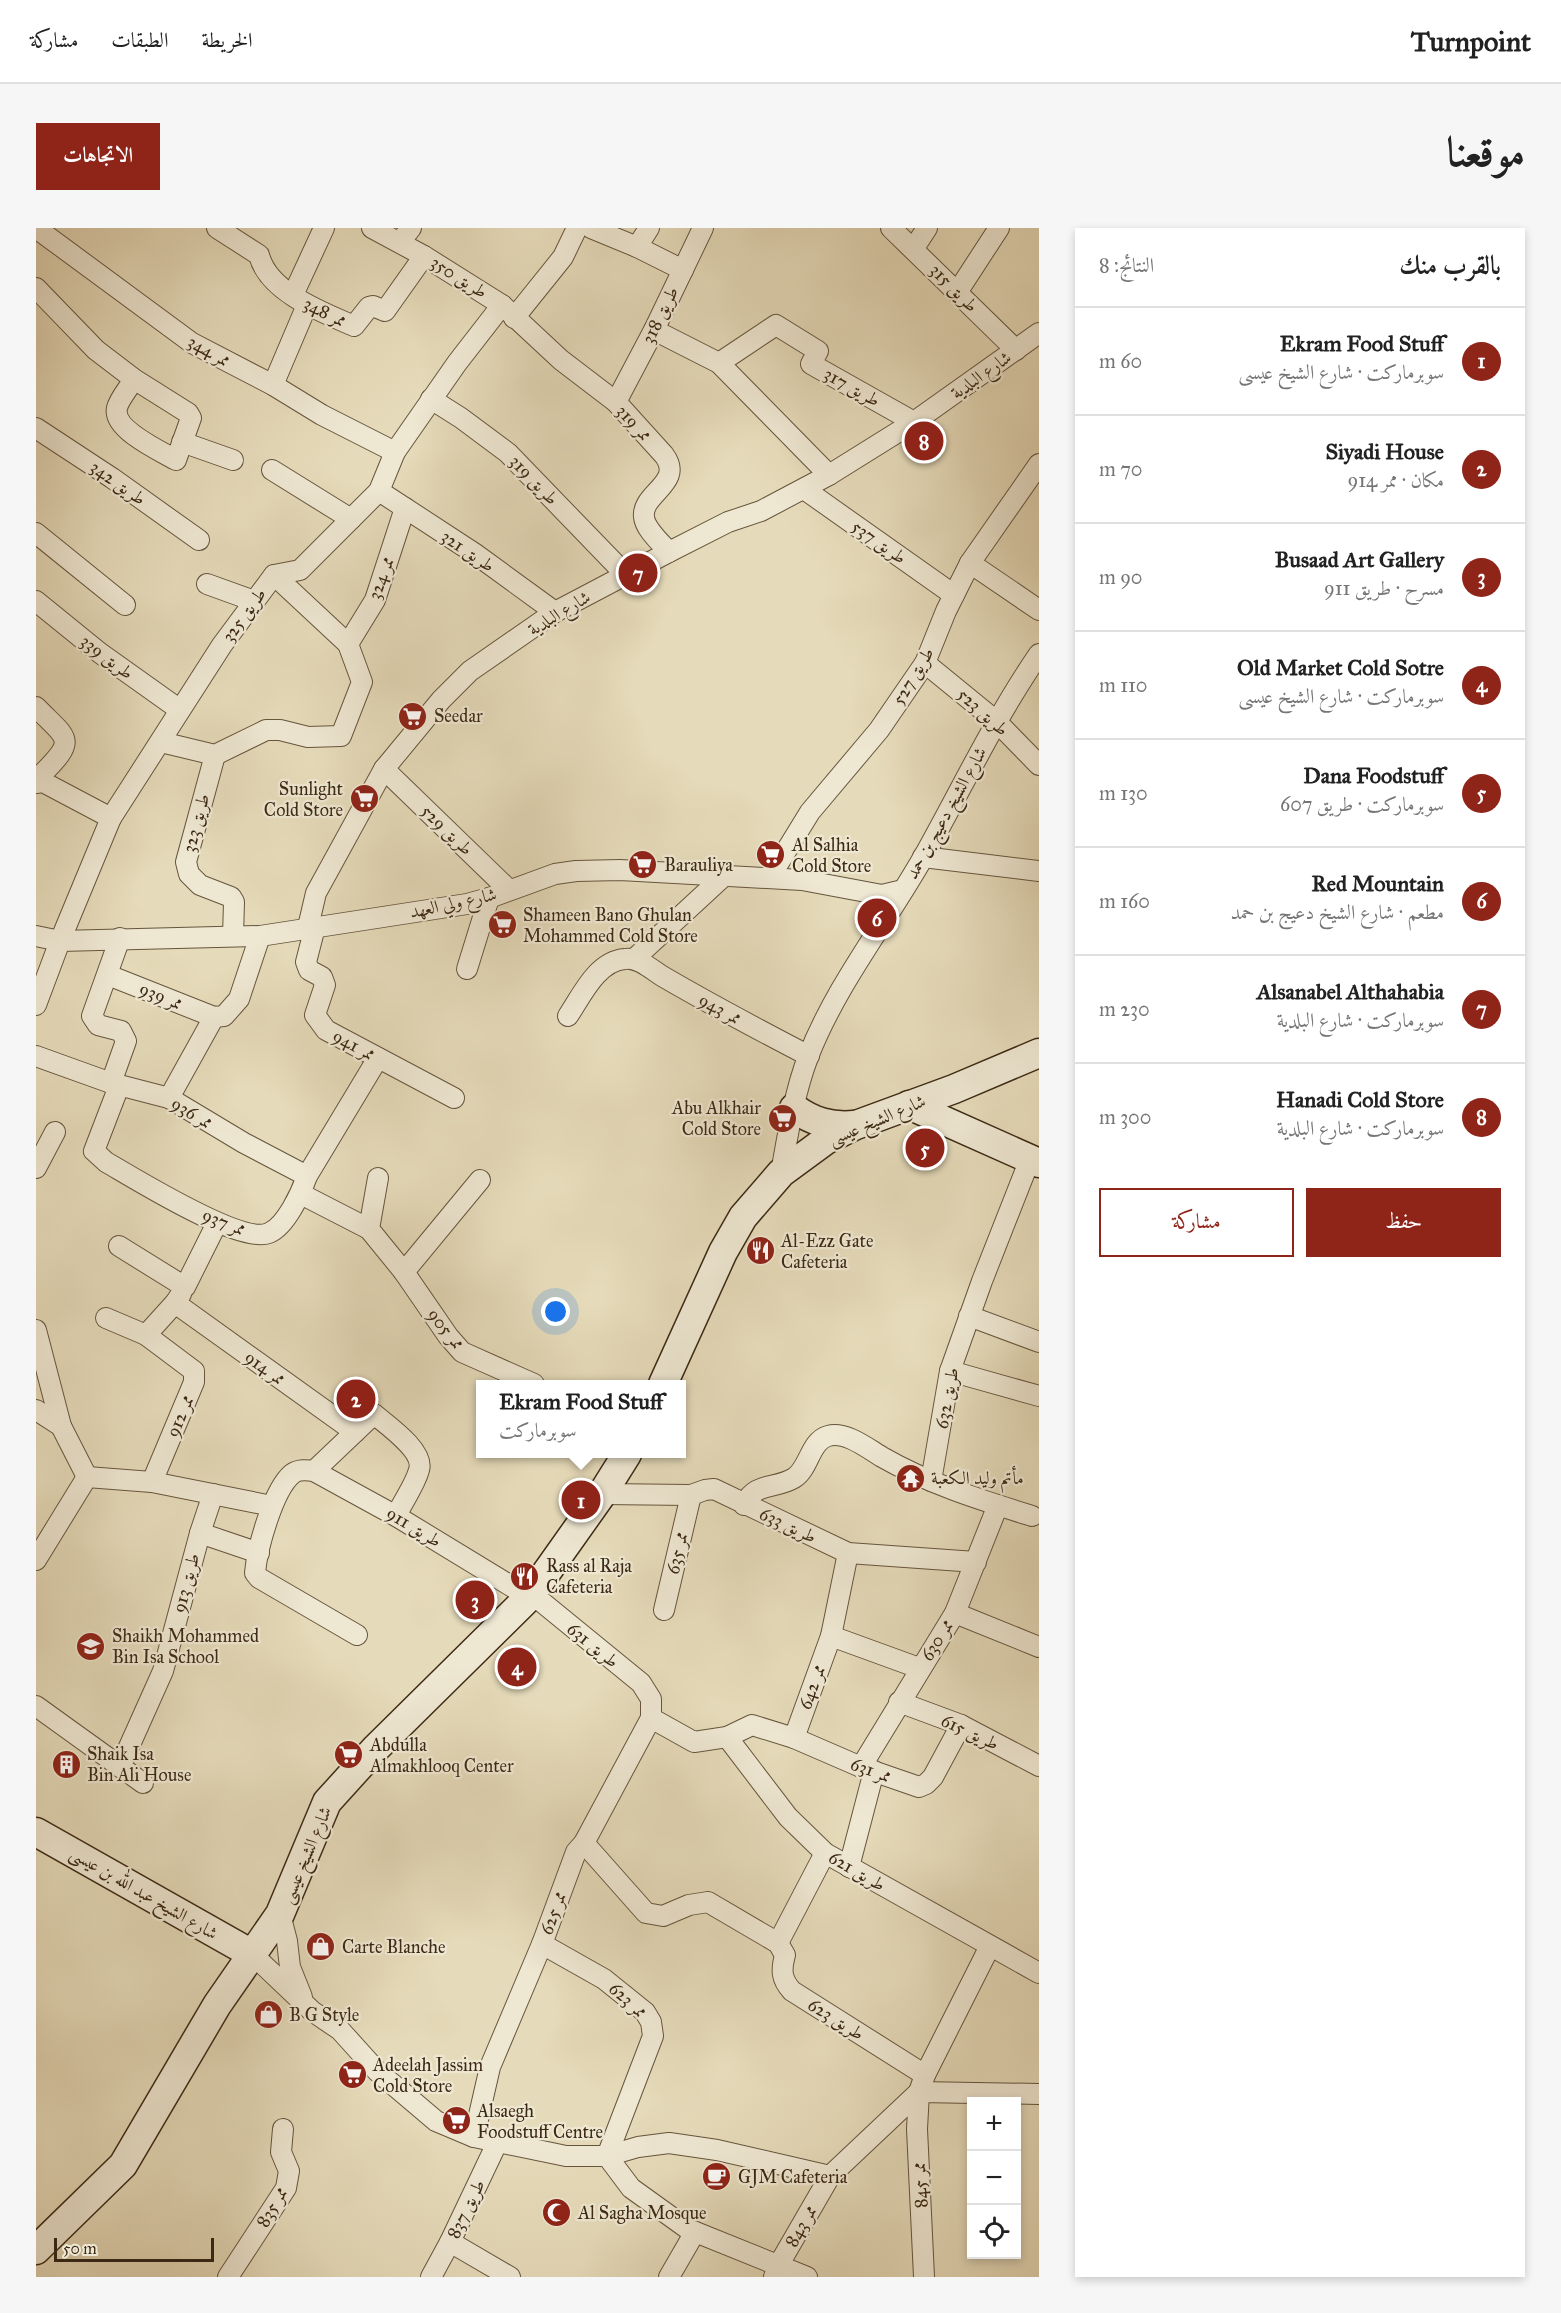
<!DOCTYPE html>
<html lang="ar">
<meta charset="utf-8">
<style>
:root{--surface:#fff;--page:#f6f6f6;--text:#222;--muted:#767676;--line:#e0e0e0;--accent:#8f2418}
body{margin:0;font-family:"IM FELL Great Primer",Amiri,serif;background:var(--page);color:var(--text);direction:rtl}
.controls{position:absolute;right:18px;bottom:18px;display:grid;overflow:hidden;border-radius:0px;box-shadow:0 3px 9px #0003}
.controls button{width:54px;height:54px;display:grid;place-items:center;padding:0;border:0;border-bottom:2px solid var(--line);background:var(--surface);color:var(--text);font:30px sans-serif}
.scale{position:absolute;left:18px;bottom:15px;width:160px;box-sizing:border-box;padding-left:6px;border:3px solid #3c2914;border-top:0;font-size:16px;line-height:21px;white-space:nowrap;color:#3c2914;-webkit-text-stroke:4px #eee7d2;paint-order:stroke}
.you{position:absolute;left:520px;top:1084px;width:21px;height:21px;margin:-15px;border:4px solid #fff;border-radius:50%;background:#1a73e8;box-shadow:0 0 0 9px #1a73e833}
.badge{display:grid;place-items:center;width:39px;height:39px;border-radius:50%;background:var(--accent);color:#fff;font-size:20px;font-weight:700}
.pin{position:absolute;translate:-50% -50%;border:3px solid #fff;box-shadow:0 2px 6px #0006}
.popup{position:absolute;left:440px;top:1152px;width:210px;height:78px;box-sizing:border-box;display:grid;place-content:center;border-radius:0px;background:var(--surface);filter:drop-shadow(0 2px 4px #0005);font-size:20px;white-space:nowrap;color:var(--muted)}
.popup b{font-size:22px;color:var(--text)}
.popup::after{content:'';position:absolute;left:50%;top:100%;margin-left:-12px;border:12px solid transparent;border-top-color:var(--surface)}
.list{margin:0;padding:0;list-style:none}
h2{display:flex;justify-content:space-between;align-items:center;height:78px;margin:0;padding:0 24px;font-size:26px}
h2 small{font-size:20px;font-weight:400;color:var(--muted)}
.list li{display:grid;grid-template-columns:39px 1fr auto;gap:18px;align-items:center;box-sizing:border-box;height:108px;padding:0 24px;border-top:2px solid var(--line)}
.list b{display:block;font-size:22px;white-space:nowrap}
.list p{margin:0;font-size:20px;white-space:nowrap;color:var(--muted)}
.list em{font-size:20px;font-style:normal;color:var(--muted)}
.actions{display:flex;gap:12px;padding:18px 24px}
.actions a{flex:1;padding:14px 0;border:2px solid var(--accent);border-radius:0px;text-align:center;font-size:21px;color:var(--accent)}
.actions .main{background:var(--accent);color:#fff}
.icon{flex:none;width:33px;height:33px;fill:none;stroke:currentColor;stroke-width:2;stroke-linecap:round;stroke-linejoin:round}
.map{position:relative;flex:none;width:1003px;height:2049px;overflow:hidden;direction:ltr;border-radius:0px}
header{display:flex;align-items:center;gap:36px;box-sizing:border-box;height:84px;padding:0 30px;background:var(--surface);border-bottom:2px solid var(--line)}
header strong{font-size:28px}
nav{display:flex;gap:33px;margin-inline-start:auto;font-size:21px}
.intro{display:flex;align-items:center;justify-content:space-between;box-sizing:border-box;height:144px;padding:0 36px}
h1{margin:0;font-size:42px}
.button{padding:15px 27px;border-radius:0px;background:var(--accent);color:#fff;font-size:21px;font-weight:700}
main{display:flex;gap:36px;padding:0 36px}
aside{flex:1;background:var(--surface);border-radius:0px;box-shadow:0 3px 9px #0003}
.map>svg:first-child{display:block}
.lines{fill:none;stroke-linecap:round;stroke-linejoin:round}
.street-casing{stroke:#66553d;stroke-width:22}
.secondary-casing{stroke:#3c2914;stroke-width:31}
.street{stroke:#eee7d2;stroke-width:20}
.secondary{stroke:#eee7d2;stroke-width:28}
.labels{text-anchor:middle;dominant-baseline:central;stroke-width:4.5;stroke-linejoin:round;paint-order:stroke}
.street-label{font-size:18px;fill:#3c2914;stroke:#eee7d2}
.poi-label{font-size:18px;fill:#3c2914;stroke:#eee7d2;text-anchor:start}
</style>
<header>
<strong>Turnpoint</strong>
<nav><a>الخريطة</a><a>الطبقات</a><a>مشاركة</a></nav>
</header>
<div class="intro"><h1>موقعنا</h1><a class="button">الاتجاهات</a></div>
<main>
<aside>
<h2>بالقرب منك<small>النتائج: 8</small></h2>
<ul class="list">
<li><span class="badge">1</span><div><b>Ekram Food Stuff</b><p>سوبرماركت · شارع الشيخ عيسى</p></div><em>60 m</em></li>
<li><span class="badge">2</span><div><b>Siyadi House</b><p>مكان · ممر 914</p></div><em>70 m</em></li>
<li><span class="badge">3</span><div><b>Busaad Art Gallery</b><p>مسرح · طريق 911</p></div><em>90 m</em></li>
<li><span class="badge">4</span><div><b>Old Market Cold Sotre</b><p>سوبرماركت · شارع الشيخ عيسى</p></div><em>110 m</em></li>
<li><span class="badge">5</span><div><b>Dana Foodstuff</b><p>سوبرماركت · طريق 607</p></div><em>130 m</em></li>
<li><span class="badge">6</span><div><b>Red Mountain</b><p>مطعم · شارع الشيخ دعيج بن حمد</p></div><em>160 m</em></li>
<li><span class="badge">7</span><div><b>Alsanabel Althahabia</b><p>سوبرماركت · شارع البلدية</p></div><em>230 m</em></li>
<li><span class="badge">8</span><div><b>Hanadi Cold Store</b><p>سوبرماركت · شارع البلدية</p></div><em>300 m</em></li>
</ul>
<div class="actions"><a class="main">حفظ</a><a>مشاركة</a></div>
</aside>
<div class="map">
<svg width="1003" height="2049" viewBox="0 0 1003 2049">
<rect width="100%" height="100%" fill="#e5dab9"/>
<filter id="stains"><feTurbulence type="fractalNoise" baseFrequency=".00333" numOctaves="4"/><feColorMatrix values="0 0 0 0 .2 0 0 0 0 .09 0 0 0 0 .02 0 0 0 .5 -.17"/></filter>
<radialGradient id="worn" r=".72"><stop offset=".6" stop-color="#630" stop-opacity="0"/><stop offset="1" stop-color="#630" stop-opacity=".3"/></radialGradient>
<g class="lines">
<defs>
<g id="street">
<polyline points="0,0 156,115 237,157 286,187 359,224"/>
<path d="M181,0l42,27c9,37 63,57 95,71l15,-19 4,-1 12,5 39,-55"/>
<path d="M336,0l52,28 78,49 59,55 55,42 48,53c21,28 -23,38 -20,62 1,12 17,26 25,35"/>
<polyline points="555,0 601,19 647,42"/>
<polyline points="855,0 980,122"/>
<polyline points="364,14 375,0"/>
<polyline points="601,19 613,0"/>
<polyline points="878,20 891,0"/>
<path d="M0,60l60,62 38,29c-5,9 -15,20 -17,29 -5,21 43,43 59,52l15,-42 -3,-5 -54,-34"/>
<polyline points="922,63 963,0"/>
<polyline points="257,67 288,0"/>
<polyline points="478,90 527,29 541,0"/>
<polyline points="618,102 683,135 793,247"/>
<polyline points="683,135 740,97 782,123 775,136 878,194"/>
<polyline points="237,157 271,77"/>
<polyline points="395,171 425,190 472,225 590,347"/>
<polyline points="580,174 618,102 667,0"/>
<polyline points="0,200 76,250 163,312"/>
<polyline points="146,214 197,232"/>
<polyline points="236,242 315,291"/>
<polyline points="768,261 918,367"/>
<polyline points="343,263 438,325 519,384"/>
<polyline points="0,305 89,377"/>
<polyline points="934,335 1003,382"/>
<polyline points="171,356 218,373"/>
<polyline points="0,373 64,425 144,482"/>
<polyline points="312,416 339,372 369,280"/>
<polyline points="889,435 960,493 1003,537"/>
<path d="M0,479c31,32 42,31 7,66"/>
<polyline points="125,514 179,527 230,502 244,502 272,509 305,508 326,454 312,416 238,347"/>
<polyline points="179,527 150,634 153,646 164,657 195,669 198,674 197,708"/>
<polyline points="348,541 473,662"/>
<polyline points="0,555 7,554 75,590"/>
<polyline points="887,629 1003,643"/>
<polyline points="734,649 774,584 843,502 889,435 910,383 934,335 1003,236"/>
<polyline points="272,699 280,665 348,541 405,472 434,443 519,384 633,324 692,294 725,283 793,247 878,194 1003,105"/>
<polyline points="279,699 270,734 273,742 286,749 289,757 279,787 290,802 418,870"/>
<polyline points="0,708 24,713 224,708 431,676 453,670 519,646 540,643 584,642 766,652 846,667 867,662"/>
<polyline points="598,731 689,647"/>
<polyline points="431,741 453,670"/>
<polyline points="72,747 178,789"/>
<polyline points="0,777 24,713 75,590 186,417 238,347 264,342 343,263 359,224 421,135 466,77"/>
<path d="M532,788c14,-21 29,-55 57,-57 13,-2 26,10 37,17 48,28 97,54 147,80"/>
<polyline points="0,828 75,855 133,870 208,915 271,948"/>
<polyline points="75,855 90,813 85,803 62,797 56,788 84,710"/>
<path d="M83,858l-25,65 12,11c28,16 135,83 163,71 17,-7 32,-40 38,-57l71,-118"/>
<polyline points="133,870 178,789 188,788 203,771 224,708"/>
<polyline points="0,940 19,904"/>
<path d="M745,945c7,-39 13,-79 27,-116 28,-72 78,-134 116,-201 38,-68 71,-138 115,-202"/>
<polyline points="342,950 333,1001 368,1044 412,1108 426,1124 498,1156"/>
<polyline points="265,966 333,1001"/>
<polyline points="83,1018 149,1059 181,995"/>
<polyline points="368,1044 444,952"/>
<polyline points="139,1075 319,1204"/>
<polyline points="933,1088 1003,1114"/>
<polyline points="70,1090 110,1107 139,1075 145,1066"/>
<polyline points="0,1102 25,1198 51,1249"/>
<polyline points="110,1107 158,1143 158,1154 116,1254"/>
<polyline points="914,1143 1003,1168"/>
<polyline points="0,1182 25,1198"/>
<path d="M278,1243l60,-57c13,11 51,37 45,56 -4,15 -16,31 -23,46"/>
<polyline points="51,1249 116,1254 236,1278"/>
<polyline points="895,1253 914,1143 946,1053 994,931"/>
<polyline points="566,1266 655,1267 669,1262 678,1261 812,1325 940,1334"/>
<path d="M708,1277c12,-24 30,-15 50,-27 15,-9 16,-37 34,-42 18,-5 39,12 54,21 47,27 99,43 150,59"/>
<polyline points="164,1305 223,1325"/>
<polyline points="0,1332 51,1249"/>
<polyline points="628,1382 655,1267"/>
<polyline points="919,1385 1003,1419"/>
<path d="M321,1407l-98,-57 -4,-5c2,-24 18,-83 37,-99 6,-5 15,-4 22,-3l82,45 133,81"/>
<polyline points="795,1408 883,1440"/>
<polyline points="863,1474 925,1497 1003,1538"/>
<polyline points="0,1478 107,1555"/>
<polyline points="615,1490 658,1514 691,1509 716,1497 758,1510 825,1539 883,1559 890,1556 897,1549 925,1497"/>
<polyline points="691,1509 752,1589 789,1625 1003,1745"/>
<polyline points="758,1510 795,1408 812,1325"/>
<polyline points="84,1539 127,1443 164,1305 177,1266"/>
<polyline points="825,1539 919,1385 962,1277"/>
<path d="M548,1615l62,70 17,3 26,-11 19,-3 70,41 7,12c-4,15 -4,24 7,36l133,84"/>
<polyline points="813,1639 838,1543"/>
<polyline points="244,1686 251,1713 254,1739 266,1769"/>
<polyline points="742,1715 789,1625"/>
<polyline points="506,1716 568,1751 609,1784 615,1794 617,1808 571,1928 595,1960 652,2001 771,2049"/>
<polyline points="216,1726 276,1783 304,1802 341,1843 400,1893 438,1909 530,1928 571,1928 602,1919 633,1915 681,1922 794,1948 883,1864 1003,1866"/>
<polyline points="438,1909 454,1839 506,1716 540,1624 548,1615 615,1490 615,1471 605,1455 496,1366"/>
<polyline points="414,2014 474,2049"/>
<polyline points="192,2049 250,1960 253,1943 245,1924 247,1901"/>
<polyline points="395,2049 414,2014 462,1913"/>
<polyline points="633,2049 659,2004"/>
<polyline points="738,2049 742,2038 794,1948"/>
<polyline points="888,2049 881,1901 883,1864 889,1847 954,1718"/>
</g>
<g id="secondary">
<polyline points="873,877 1003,935"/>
<path d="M758,880c19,14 37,19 60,17"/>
<polyline points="627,1156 687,1024 707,989 745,945 790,912 820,897 918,861 1003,825"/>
<polyline points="0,1604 216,1726"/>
<polyline points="0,2022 87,1937 181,1777 244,1686 291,1574 340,1520 493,1369 566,1266 591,1226"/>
</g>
</defs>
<use href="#street" class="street-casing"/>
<use href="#secondary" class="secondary-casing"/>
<use href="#street" class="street"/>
<use href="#secondary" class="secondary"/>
</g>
<defs>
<symbol id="supermarket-disc" viewBox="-11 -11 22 22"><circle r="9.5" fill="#8f2418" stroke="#eee7d2"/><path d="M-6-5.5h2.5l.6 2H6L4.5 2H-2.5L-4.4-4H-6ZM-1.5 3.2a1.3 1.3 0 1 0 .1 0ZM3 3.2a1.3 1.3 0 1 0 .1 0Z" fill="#fff"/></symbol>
<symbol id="restaurant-disc" viewBox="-11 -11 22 22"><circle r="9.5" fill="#8f2418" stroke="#eee7d2"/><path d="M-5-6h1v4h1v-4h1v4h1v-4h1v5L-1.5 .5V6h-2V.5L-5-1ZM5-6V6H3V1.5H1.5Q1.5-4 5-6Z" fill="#fff"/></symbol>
<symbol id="temple-disc" viewBox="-11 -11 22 22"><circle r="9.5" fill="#8f2418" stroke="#eee7d2"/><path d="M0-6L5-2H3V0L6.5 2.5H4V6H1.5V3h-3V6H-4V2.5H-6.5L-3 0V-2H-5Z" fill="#fff"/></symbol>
<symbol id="school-disc" viewBox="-11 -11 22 22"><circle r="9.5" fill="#8f2418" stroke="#eee7d2"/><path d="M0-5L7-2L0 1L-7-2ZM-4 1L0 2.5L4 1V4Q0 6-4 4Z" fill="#fff"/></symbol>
<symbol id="building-disc" viewBox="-11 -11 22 22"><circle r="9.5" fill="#8f2418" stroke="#eee7d2"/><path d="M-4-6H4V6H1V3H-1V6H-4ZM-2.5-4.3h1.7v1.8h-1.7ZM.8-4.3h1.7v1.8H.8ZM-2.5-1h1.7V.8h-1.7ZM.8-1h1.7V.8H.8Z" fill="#fff"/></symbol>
<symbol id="shop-disc" viewBox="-11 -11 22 22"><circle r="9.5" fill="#8f2418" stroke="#eee7d2"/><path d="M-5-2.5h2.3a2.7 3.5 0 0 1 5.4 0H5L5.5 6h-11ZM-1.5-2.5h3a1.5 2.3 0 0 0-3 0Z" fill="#fff"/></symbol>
<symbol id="cafe-disc" viewBox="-11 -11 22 22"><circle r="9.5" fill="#8f2418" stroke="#eee7d2"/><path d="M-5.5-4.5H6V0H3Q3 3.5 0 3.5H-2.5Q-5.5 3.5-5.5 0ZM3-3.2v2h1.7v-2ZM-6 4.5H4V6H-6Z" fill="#fff"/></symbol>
<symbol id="mosque-disc" viewBox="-11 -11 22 22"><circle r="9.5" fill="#8f2418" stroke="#eee7d2"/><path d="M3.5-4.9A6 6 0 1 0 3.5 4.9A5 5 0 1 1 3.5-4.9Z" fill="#fff"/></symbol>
</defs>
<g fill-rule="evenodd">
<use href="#supermarket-disc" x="360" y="472" width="33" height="33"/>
<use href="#supermarket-disc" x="312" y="554" width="33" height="33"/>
<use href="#supermarket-disc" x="718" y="610" width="33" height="33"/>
<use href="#supermarket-disc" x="590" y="620" width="33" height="33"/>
<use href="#supermarket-disc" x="450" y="680" width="33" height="33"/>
<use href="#supermarket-disc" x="730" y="874" width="33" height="33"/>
<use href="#restaurant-disc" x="708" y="1006" width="33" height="33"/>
<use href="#temple-disc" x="858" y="1234" width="33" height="33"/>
<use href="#restaurant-disc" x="472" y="1332" width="33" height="33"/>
<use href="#school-disc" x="38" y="1402" width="33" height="33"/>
<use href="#supermarket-disc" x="296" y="1510" width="33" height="33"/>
<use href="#building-disc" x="14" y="1520" width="33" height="33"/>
<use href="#shop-disc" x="268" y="1702" width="33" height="33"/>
<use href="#shop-disc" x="216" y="1770" width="33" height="33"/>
<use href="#supermarket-disc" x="300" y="1830" width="33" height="33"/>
<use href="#supermarket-disc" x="404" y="1876" width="33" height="33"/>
<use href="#cafe-disc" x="664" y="1932" width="33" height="33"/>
<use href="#mosque-disc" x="504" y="1968" width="33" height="33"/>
</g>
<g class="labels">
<g class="street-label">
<text transform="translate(423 49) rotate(32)">طريق 350</text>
<text transform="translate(918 60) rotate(45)">طريق 315</text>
<text transform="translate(289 84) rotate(26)">ممر 348</text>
<text transform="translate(624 87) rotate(-64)">طريق 318</text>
<text transform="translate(173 123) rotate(29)">ممر 344</text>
<text transform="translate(945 147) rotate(-35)">شارع البلدية</text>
<text transform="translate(816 159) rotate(29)">طريق 317</text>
<text transform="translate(598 195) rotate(47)">ممر 319</text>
<text transform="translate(498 252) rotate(46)">طريق 319</text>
<text transform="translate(82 255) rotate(35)">طريق 342</text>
<text transform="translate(843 314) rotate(35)">طريق 537</text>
<text transform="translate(432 323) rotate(34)">طريق 321</text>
<text transform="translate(345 350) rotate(-70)">ممر 324</text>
<text transform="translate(523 385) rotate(-31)">شارع البلدية</text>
<text transform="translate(208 387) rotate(-54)">طريق 325</text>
<text transform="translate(71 429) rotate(37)">طريق 339</text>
<text transform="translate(877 448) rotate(-59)">طريق 527</text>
<text transform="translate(947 484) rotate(42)">طريق 523</text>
<text transform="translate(910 585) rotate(-61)">شارع الشيخ دعيج بن حمد</text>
<text transform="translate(160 595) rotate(-75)">طريق 323</text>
<text transform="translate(411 602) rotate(44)">طريق 529</text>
<text transform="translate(417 675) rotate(-12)">شارع ولي العهد</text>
<text transform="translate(125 768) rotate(22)">ممر 939</text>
<text transform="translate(684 781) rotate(28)">ممر 943</text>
<text transform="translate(318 817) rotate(28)">ممر 941</text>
<text transform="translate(156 885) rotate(30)">ممر 936</text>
<text transform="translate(841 892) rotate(-23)">شارع الشيخ عيسى</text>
<text transform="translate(188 994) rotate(21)">ممر 937</text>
<text transform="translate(410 1101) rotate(51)">ممر 905</text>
<text transform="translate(229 1140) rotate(35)">ممر 914</text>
<text transform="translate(911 1170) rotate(-79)">طريق 632</text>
<text transform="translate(144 1188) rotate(-67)">ممر 912</text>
<text transform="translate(752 1297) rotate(25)">طريق 633</text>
<text transform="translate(378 1299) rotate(31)">طريق 911</text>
<text transform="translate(641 1325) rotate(-77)">ممر 635</text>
<text transform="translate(150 1355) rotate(-75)">طريق 913</text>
<text transform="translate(901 1412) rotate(-58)">ممر 630</text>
<text transform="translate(557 1417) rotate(39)">طريق 631</text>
<text transform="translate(776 1459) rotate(-70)">ممر 642</text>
<text transform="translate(934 1504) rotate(25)">طريق 615</text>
<text transform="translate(835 1542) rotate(20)">ممر 631</text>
<text transform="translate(270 1627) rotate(-67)">شارع الشيخ عيسى</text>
<text transform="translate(821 1643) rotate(30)">طريق 621</text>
<text transform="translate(108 1665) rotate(30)">شارع الشيخ عبد الله بن عيسى</text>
<text transform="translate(517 1685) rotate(-70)">ممر 625</text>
<text transform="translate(592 1772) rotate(42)">ممر 623</text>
<text transform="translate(800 1791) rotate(32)">طريق 623</text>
<text transform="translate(884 1957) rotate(-93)">ممر 845</text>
<text transform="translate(236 1979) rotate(-60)">ممر 835</text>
<text transform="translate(430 1981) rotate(-64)">طريق 837</text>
<text transform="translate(765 1998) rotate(-60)">ممر 843</text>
</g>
<g class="poi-label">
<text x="398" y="488">Seedar</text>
<text x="307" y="561" text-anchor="end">Sunlight<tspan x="307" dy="21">Cold Store</tspan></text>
<text x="756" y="617">Al Salhia<tspan x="756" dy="21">Cold Store</tspan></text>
<text x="628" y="637">Barauliya</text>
<text x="487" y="687">Shameen Bano Ghulan<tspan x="487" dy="21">Mohammed Cold Store</tspan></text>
<text x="725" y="880" text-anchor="end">Abu Alkhair<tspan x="725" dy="21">Cold Store</tspan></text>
<text x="745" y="1013">Al-Ezz Gate<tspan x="745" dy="21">Cafeteria</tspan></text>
<text x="895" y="1250">مأتم وليد الكعبة</text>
<text x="510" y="1338">Rass al Raja<tspan x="510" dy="21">Cafeteria</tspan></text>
<text x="76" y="1408">Shaikh Mohammed<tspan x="76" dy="21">Bin Isa School</tspan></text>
<text x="334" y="1517">Abdulla<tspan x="334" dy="21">Almakhlooq Center</tspan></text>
<text x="51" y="1526">Shaik Isa<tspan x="51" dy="21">Bin Ali House</tspan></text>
<text x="306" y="1719">Carte Blanche</text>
<text x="253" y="1787">B G Style</text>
<text x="337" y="1837">Adeelah Jassim<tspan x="337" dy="21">Cold Store</tspan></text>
<text x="441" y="1883">Alsaegh<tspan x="441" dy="21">Foodstuff Centre</tspan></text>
<text x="702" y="1949">GJM Cafeteria</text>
<text x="542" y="1985">Al Sagha Mosque</text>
</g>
</g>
<rect width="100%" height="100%" filter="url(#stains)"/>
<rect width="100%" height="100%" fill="url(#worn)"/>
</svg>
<div class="controls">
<button>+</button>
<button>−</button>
<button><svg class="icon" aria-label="locate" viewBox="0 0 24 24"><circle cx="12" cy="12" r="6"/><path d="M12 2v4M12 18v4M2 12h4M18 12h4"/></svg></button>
</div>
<div class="scale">50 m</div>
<div class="you"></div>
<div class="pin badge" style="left:545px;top:1272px">1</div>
<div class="popup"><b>Ekram Food Stuff</b>سوبرماركت</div>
<div class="pin badge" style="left:320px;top:1171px">2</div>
<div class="pin badge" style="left:439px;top:1372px">3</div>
<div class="pin badge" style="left:481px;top:1439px">4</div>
<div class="pin badge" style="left:889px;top:920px">5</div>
<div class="pin badge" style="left:841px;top:690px">6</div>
<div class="pin badge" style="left:602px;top:345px">7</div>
<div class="pin badge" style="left:888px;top:213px">8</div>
</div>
</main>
